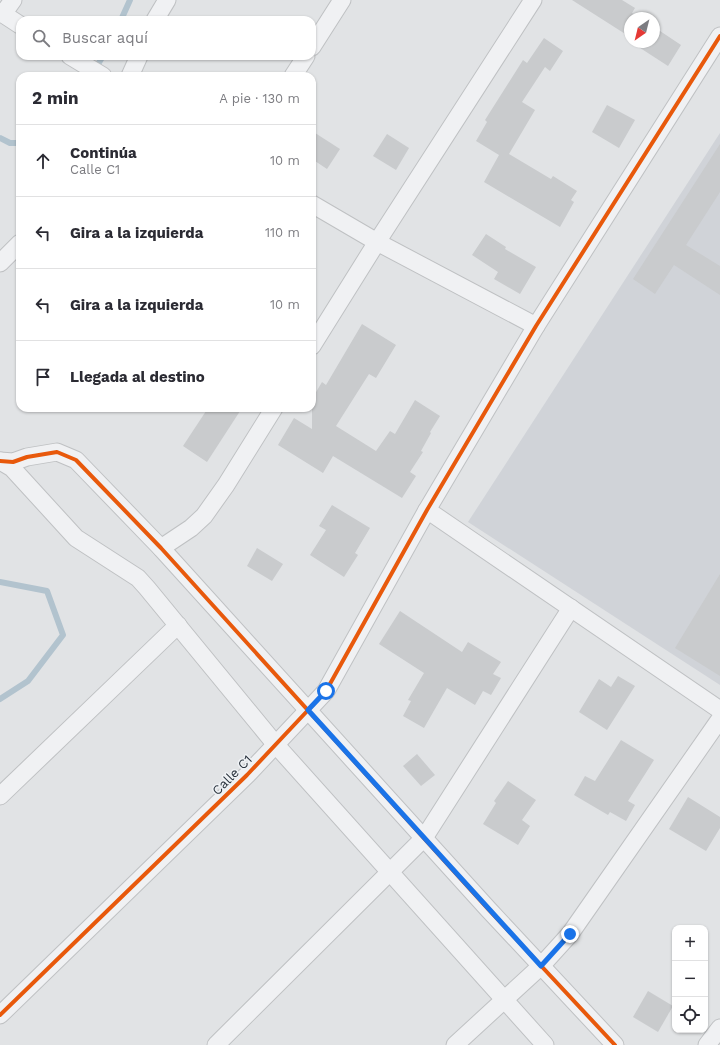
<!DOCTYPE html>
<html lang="es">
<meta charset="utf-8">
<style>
:root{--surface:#fff;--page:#f7f7f7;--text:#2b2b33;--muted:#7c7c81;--line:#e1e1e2}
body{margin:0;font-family:"Work Sans",sans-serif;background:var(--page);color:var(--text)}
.controls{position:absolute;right:12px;bottom:12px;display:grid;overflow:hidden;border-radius:8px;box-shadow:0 1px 3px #0004}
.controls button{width:36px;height:36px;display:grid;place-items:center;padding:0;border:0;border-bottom:1px solid var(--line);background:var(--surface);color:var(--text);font:20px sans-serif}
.compass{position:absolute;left:624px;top:12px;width:36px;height:36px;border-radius:50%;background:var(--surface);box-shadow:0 1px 3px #0004;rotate:215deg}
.stop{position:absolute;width:12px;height:12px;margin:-9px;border:3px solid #1a73e8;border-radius:50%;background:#fff}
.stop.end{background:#1a73e8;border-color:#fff;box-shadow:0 1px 4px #0008}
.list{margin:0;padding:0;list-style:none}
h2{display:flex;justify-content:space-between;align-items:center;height:52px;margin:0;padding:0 16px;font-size:17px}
h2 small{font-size:13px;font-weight:400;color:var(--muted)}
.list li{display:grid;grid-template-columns:26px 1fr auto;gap:12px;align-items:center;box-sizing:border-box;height:72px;padding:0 16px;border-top:1px solid var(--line)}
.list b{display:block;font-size:15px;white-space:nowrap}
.list p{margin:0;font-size:13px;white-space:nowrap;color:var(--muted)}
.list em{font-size:13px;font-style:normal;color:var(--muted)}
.icon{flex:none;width:22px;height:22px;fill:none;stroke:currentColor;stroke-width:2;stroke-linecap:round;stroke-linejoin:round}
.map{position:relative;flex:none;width:720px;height:1045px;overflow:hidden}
.search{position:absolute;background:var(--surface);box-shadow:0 1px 3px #0004;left:16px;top:16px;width:300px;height:44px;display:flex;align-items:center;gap:10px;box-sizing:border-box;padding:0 14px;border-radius:12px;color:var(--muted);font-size:15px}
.panel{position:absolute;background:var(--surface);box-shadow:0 1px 3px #0004;left:16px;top:72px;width:300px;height:340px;border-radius:12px}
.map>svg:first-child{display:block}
.built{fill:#d0d3d8}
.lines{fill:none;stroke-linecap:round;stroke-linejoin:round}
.stream{stroke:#b2c3ce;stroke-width:6}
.building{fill:#c9cbcd}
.minor-casing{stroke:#bfc1c3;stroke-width:19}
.minor{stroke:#f0f1f3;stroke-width:17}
.cycleway-casing{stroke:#eff2f5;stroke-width:6}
.cycleway{stroke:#e8590c;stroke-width:4}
.route{stroke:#1a73e8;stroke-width:5}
.labels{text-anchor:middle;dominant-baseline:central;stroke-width:3;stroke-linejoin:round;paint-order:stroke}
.street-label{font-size:13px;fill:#2a333d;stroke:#eff2f5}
</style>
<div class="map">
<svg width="720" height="1045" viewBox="0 0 720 1045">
<rect width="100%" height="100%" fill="#e1e3e5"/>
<polygon class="built" points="720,133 720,685 468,522"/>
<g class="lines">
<g class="stream">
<polyline points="121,20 130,0"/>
<polyline points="95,69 103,56"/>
<polyline points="0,138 10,143 20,143"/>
<polyline points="0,582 47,591 63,635 28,681 0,699"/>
</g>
</g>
<g class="building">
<polygon points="572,0 622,0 635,8 632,13 639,18 630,18 630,37"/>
<polygon points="654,27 681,45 668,66 634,44 636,42 654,42"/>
<polygon points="544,38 563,51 550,71 545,67 522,102 535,110 509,154 551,179 553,176 577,191 571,200 574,202 560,227 484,182 499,155 476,141 487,122 485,120 523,60 527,63"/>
<polygon points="607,105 635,120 619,148 592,132"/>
<polygon points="312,131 340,149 327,169 312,159"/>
<polygon points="387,134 409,148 396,170 373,156"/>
<polygon points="720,144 720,192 686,245 720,266 720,295 674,265 655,294 633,279"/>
<polygon points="486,234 506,247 505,249 536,267 520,294 494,279 498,272 472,255"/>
<polygon points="362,324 396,345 376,378 369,374 336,426 376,451 390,431 395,434 415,400 440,416 430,432 431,433 421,451 423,452 410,472 416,476 402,498 333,456 323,473 278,445 294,418 312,429 312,399 322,382 326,385"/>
<polygon points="208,408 242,408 207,462 183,446"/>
<polygon points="332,505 370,528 355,553 358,555 344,577 310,555 326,530 319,526"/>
<polygon points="257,548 283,564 272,581 247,566"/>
<polygon points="720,574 720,676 675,648"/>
<polygon points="400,611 462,652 468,642 501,662 493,674 501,678 491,695 483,691 475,705 447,688 424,728 403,716 411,701 408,700 424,673 379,644"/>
<polygon points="618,676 635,686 607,730 579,712 599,679 611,687"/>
<polygon points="621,740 654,760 628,801 635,805 626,821 610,812 608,815 574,795 585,776 595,781"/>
<polygon points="417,754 435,775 421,786 403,766"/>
<polygon points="508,781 536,800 522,820 530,826 518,845 483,824 496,803 494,801"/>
<polygon points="688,797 720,817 720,828 706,851 669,829"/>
<polygon points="648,991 673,1006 658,1032 633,1017"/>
</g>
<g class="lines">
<defs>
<g id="minor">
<polyline points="0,12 20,25"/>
<polyline points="3,14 13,0"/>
<polyline points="155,20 167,0"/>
<polyline points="312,47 342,0"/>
<polyline points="70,56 103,76"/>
<polyline points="130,76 139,56"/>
<polyline points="293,76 306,56"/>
<polyline points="312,204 377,242 536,326"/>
<polyline points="0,263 20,243"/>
<polyline points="312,346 377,242 533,0"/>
<polyline points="0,461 13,462 27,457 57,452 76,460 161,548 488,909 615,1045"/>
<polyline points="0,461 12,468 76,538 138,578 147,588 276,745 545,1045"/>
<polyline points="427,510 720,710"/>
<polyline points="161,548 191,528 204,516 226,485 274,408"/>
<polyline points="0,796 178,625"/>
<polyline points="0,1015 247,775 326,691 427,510 536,326 720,36"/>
<polyline points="216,1045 424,838 571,608"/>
<polyline points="455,1045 541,966 570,934 720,719"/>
<polyline points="707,1045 720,1028"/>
</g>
</defs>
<use href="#minor" class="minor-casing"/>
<use href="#minor" class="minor"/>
<defs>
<g id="cycleway">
<polyline points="0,461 13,462 27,457 57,452 76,460 161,548 488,909 615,1045"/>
<polyline points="0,1015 247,775 326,691 427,510 536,326 720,36"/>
</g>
</defs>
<use href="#cycleway" class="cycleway-casing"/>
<use href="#cycleway" class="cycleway"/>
</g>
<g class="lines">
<polyline class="route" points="326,691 308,710 541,966 570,934"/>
</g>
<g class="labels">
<g class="street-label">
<text transform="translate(232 775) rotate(-45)">Calle C1</text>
</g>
</g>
</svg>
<div class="controls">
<button>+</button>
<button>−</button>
<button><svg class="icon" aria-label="locate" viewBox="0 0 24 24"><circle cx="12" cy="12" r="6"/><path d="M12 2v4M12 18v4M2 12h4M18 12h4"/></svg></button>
</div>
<svg class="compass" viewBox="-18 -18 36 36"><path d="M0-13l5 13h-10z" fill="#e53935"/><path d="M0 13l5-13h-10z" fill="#7c7c81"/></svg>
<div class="stop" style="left:326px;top:691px"></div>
<div class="stop end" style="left:570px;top:934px"></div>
<div class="search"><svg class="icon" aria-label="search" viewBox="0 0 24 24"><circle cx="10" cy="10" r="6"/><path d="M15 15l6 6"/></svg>Buscar aquí</div>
<section class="panel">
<h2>2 min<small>A pie · 130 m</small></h2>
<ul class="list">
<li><svg class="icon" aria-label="ahead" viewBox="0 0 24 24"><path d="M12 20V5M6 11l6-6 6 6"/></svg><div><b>Continúa</b><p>Calle C1</p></div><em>10 m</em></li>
<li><svg class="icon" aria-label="left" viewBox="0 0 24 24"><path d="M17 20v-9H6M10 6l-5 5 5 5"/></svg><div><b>Gira a la izquierda</b></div><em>110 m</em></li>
<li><svg class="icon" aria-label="left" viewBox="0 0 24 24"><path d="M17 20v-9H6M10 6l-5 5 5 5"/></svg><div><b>Gira a la izquierda</b></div><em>10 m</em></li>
<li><svg class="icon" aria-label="arrive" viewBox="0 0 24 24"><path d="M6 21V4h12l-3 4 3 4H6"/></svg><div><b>Llegada al destino</b></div></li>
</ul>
</section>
</div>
